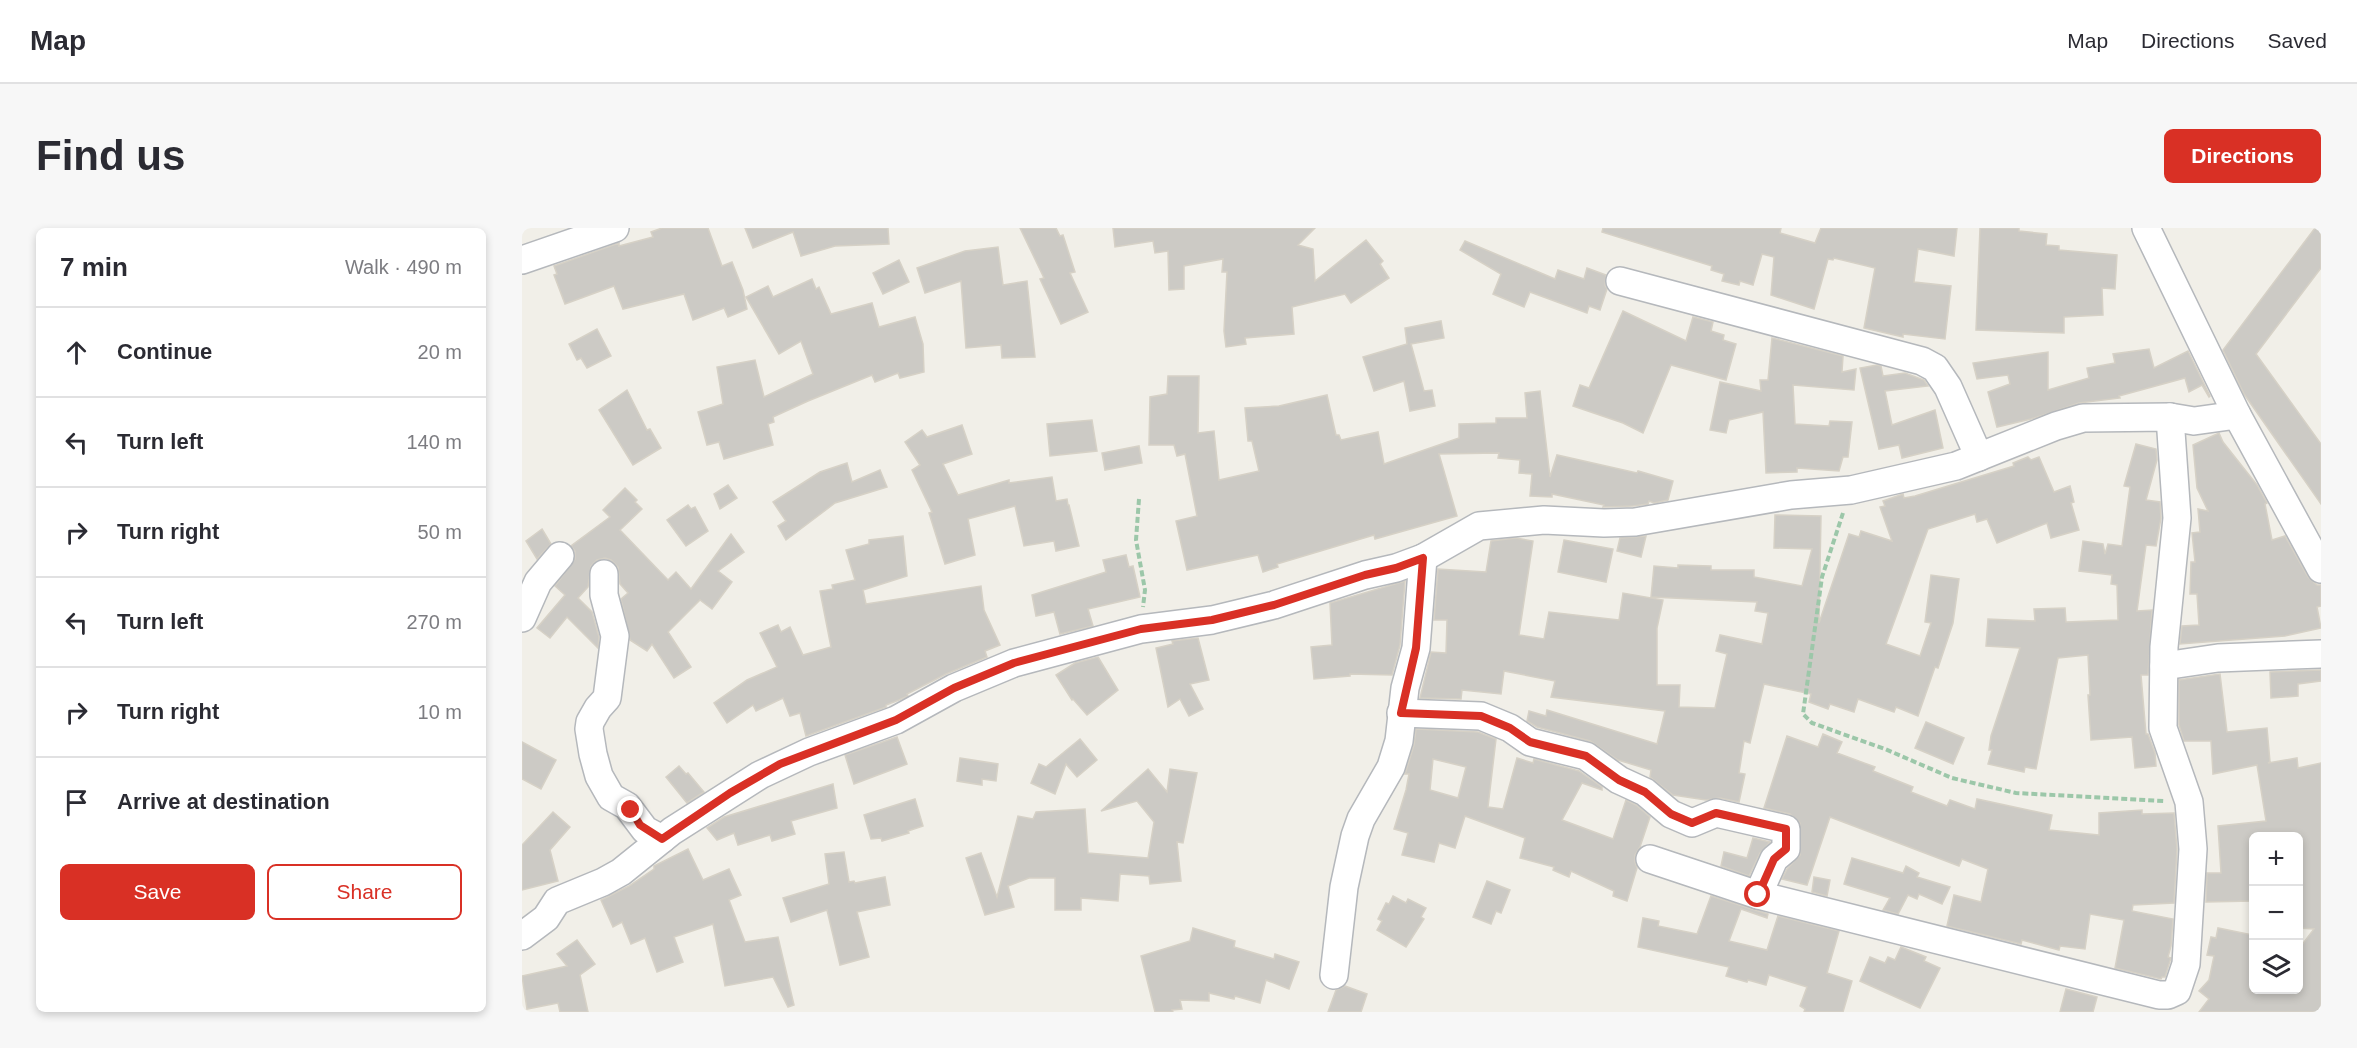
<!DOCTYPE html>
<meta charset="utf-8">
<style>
:root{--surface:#fff;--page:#f7f7f7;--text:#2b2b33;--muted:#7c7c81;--line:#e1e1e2;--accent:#d93025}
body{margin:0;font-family:Helvetica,sans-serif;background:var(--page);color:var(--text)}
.controls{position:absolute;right:18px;bottom:18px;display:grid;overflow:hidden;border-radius:9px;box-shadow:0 3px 9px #0003}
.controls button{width:54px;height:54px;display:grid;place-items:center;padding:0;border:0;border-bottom:2px solid var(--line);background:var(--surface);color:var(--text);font:30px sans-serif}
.stop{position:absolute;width:18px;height:18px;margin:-14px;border:4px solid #d93025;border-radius:50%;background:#fff}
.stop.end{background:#d93025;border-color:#fff;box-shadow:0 2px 6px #0008}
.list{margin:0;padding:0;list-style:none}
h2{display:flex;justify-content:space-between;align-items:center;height:78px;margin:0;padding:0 24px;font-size:26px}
h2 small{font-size:20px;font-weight:400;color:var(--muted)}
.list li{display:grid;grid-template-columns:39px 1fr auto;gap:18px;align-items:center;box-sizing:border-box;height:90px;padding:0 24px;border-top:2px solid var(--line)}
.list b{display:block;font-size:22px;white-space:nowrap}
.list em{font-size:20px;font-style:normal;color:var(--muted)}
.actions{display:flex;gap:12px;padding:18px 24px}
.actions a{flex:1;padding:14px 0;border:2px solid var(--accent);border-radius:9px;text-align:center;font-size:21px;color:var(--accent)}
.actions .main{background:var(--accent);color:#fff}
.icon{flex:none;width:33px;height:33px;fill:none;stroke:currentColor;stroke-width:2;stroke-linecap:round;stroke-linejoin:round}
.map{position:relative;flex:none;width:1799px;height:784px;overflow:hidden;border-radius:9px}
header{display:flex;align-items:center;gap:36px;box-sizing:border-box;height:84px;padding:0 30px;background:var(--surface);border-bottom:2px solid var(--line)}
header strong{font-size:28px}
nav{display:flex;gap:33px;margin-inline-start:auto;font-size:21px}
.intro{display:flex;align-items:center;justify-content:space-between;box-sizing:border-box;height:144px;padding:0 36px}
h1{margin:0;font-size:42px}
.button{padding:15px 27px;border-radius:9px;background:var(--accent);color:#fff;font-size:21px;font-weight:700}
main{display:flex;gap:36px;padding:0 36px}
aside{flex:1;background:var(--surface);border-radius:9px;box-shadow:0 3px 9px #0003}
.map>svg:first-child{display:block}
.building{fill:#cccac5;stroke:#d6d1c6;stroke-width:1.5;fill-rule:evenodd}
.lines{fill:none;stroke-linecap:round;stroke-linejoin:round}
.minor-casing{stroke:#b5b8bc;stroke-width:30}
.path{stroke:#9cc7a9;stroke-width:4;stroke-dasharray:6 3;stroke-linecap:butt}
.minor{stroke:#fff;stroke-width:27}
.route{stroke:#d93025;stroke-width:8}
</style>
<header>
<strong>Map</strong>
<nav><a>Map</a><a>Directions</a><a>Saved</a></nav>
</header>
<div class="intro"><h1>Find us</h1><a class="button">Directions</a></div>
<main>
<aside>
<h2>7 min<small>Walk · 490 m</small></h2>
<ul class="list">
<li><svg class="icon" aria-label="ahead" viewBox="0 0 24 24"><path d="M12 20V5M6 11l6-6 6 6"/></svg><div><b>Continue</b></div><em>20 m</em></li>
<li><svg class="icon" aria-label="left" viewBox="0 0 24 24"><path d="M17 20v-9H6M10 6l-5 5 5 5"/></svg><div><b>Turn left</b></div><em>140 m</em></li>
<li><svg class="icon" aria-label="right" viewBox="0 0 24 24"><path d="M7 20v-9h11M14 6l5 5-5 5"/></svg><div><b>Turn right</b></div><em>50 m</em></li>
<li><svg class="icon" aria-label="left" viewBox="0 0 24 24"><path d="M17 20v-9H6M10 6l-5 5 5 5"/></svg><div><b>Turn left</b></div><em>270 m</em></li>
<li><svg class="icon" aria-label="right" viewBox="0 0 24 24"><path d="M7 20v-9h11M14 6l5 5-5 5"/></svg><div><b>Turn right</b></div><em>10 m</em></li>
<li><svg class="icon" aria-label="arrive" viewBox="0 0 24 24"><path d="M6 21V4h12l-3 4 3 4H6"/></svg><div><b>Arrive at destination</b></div></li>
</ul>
<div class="actions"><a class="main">Save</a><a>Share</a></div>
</aside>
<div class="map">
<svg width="1799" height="784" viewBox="0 0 1799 784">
<rect width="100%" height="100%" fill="#f1efe8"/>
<g class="building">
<polygon points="140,0 186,0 200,38 210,34 221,62 225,81 206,89 202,80 171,92 162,66 101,81 92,58 43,76 32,47 35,46 32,38 97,15 97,18 131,9 129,4"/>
<polygon points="223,0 366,0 367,16 313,18 279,28 271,4 231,20"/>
<polygon points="498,0 534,0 538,8 541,7 553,44 548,45 566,84 539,96 518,51 522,50"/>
<polygon points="591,0 793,0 776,17 791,21 793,53 844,12 861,33 858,36 867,50 829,75 823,66 770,79 772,106 723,110 724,116 704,119 702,103 705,44 700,44 701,31 662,38 662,61 647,62 646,23 633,25 631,13 593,19"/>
<polygon points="1081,0 1259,0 1258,5 1293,15 1299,0 1435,0 1432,28 1396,21 1392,54 1429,58 1423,111 1381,106 1381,109 1342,100 1353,40 1312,30 1311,32 1306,31 1292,81 1249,67 1252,29 1240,26 1231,57 1218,53 1217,57 1200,53 1202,46 1189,42 1190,38 1080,4"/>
<polygon points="1458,0 1497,0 1497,3 1525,6 1524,17 1537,18 1537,22 1595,27 1593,61 1580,60 1581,87 1542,89 1542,105 1454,102"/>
<polygon points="1793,0 1799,0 1799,40 1734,126 1799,216 1799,276 1722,166 1701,122"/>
<polygon points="943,13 1033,51 1036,42 1062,51 1065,40 1084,47 1083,57 1085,61 1078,82 1067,78 1065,85 1008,64 1002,79 971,66 979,46 938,22"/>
<polygon points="476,19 481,57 505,53 513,129 480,130 479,117 444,120 439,53 403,65 395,40 443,23"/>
<polygon points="377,32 387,54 361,66 351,45"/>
<polygon points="290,51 294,61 297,59 309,86 350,75 357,99 393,89 401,116 402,144 378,150 376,145 353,154 350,147 286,173 251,189 252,194 246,196 251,217 202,231 197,214 185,217 176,184 201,176 195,139 233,132 242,169 291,146 279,113 257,126 224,69 246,58 251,69"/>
<polygon points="1101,83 1164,113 1171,89 1191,94 1189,103 1202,107 1201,112 1214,116 1204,152 1149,137 1121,205 1101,195 1051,178 1058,157 1067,160"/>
<polygon points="919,93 922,110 889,116 902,163 910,162 913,178 888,183 882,153 852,163 841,129 885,116 883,100"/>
<polygon points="75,101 89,128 65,140 59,130 55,132 47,116"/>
<polygon points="1250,110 1321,128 1320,144 1334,141 1332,162 1271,157 1273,196 1307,198 1308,193 1330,194 1326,229 1321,229 1317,243 1275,240 1275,244 1244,245 1241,184 1207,192 1204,205 1188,202 1198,154 1239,163 1238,152 1246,152"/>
<polygon points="1627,121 1632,140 1666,123 1688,168 1687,169 1680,157 1667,164 1663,150 1597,168 1598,170 1557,175 1509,191 1475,199 1466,164 1488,156 1486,147 1455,151 1451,135 1526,124 1526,162 1567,150 1565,140 1593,135 1591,126"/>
<polygon points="1355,137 1359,138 1361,148 1383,145 1402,152 1406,158 1363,163 1370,197 1413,182 1421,220 1380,230 1377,217 1357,221 1338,140"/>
<polygon points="646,148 677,148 676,205 692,203 697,252 737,243 730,213 726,213 723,180 757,178 805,167 814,207 817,207 819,212 856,204 862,236 937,210 937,196 974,195 974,190 1005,190 1003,165 1018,163 1028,249 1035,227 1115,245 1116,243 1151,253 1146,272 1132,275 1127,273 1126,276 1111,278 1081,279 1082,277 1030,266 1030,269 1008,268 1010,246 997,245 998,232 976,230 977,225 917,226 935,288 853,311 852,307 755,336 756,339 741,344 736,327 665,342 654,293 675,288 663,226 655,228 652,217 627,217 628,169 645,166"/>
<polygon points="105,162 125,202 128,201 139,220 111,237 77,182"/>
<polygon points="570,192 575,223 528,228 525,196"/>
<polygon points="440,197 450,226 421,236 436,267 487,252 487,255 530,249 534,273 545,271 546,277 547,277 557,318 534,323 532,313 502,318 493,278 446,291 453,327 423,336 407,285 410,284 390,242 398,237 383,214 400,202 405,209"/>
<polygon points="1697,205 1701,214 1735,257 1745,275 1743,276 1750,312 1763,308 1786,349 1795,357 1799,357 1799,378 1795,379 1799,400 1763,408 1658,416 1660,398 1677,397 1675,366 1668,366 1669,334 1673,334 1670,305 1678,304 1676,281 1686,283 1675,260 1671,217"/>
<polygon points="1614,216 1634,221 1635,232 1624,272 1638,274 1639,290 1634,318 1624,317 1615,383 1630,382 1626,447 1619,447 1624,506 1626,506 1633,525 1634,538 1613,540 1610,509 1569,512 1566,467 1568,467 1566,427 1536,430 1514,541 1503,539 1502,544 1466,536 1470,522 1467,522 1469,508 1498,420 1464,418 1466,391 1513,393 1512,381 1543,380 1544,394 1596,392 1595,357 1589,356 1590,347 1557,343 1561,313 1581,316 1583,326 1586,316 1600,318 1608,259 1602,258"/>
<polygon points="617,218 620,235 583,242 580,225"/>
<polygon points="1506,229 1509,232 1517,229 1532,264 1548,258 1552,274 1549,275 1557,302 1529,310 1525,295 1475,315 1465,291 1455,294 1453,286 1406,301 1364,416 1398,428 1409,395 1403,394 1409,347 1437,351 1431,395 1416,440 1413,439 1396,488 1374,479 1372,484 1336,471 1332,484 1308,476 1306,481 1287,474 1289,466 1242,456 1228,515 1222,513 1217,545 1223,546 1217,574 1198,570 1184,572 1151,567 1128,549 1129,542 1096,532 1068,513 1015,499 1005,493 1007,483 1024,488 1025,482 1135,516 1143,483 1029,469 1033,453 982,443 979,466 940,462 939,471 898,470 909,424 924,425 925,392 912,392 916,341 964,344 969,313 994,310 1011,313 997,407 1022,411 1027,384 1097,392 1101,365 1141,372 1135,400 1135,457 1158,457 1157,479 1193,480 1205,426 1194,423 1198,407 1240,416 1246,385 1233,383 1235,374 1129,369 1132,338 1156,340 1156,337 1189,338 1189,342 1232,342 1232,349 1280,358 1290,321 1252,320 1253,287 1299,288 1297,395 1327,306 1337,309 1339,303 1370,313 1358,279 1363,278 1361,273 1381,266 1382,270 1393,268 1492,238 1491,235"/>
<polygon points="325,235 330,254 358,242 365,259 313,275 264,312 256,298 264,293 251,274 298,244"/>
<polygon points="206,257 215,270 198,281 192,266"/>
<polygon points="103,260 115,272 113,274 120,281 98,302 146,352 154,344 169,361 209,306 222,324 196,343 210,354 190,381 178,372 146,404 169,439 152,450 130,416 125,423 108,412 99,371 106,365 98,356 96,339 89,332 83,330 75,332 69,338 66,359 56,370 70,384 77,409 76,420 45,389 28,410 15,400 43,367 33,358 53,331 53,323 49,318 88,289 81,282"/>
<polygon points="166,277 169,281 173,279 186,303 164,318 145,292"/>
<polygon points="20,301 29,316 15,331 4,313"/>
<polygon points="381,308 385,348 341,362 344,376 459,358 462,382 478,417 463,423 465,429 424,446 385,466 386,468 377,472 364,477 364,479 284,508 278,485 268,488 261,470 234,483 231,477 205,495 192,475 225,452 255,439 238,405 256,397 259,404 268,399 281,427 309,419 298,363 311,361 310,357 333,352 324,322 347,316 347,312"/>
<polygon points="1124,308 1119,329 1095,323 1098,310"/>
<polygon points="1042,312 1091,321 1084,354 1036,344"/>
<polygon points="604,327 607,339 611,338 618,369 566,381 571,398 538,406 532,384 514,388 510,367 584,344 581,332"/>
<polygon points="883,353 878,417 870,447 828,446 828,448 792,451 789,419 810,417 808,375"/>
<polygon points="676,410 687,452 668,456 681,481 667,488 658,471 646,479 634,420 651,416 650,413"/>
<polygon points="576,429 596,462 565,487 551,471 550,472 534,447 553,435"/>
<polygon points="1799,442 1799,453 1776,456 1776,468 1749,470 1748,444"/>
<polygon points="1698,446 1705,504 1745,500 1748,534 1746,535 1775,530 1776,540 1799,535 1799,784 1677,784 1687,771 1677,763 1687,752 1692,728 1685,727 1689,709 1694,710 1696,700 1731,707 1731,762 1776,762 1776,722 1792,701 1776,700 1776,609 1731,609 1731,673 1684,674 1685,645 1699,645 1696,598 1744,593 1735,537 1691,546 1689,513 1662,513 1657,497 1657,452"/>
<polygon points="1404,494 1442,510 1431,536 1393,520"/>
<path d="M894,501l62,3 18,7 -8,68 15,2 14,-51 16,5 1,-4 45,12 23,16v3l-20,-7 -20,37 51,19 13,-39 10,5 14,12 -10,30 -5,8v7l2,6 -10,33 -14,-5 1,-5 -43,-20 -2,6 -16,-7 1,-3 -34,-9 5,-20 -60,-22 -10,32 -16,-5 -5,19 -32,-7 6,-22 -14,-4 12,-39 3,-16h-4l9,-29zM911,531l33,8 -8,31 -28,-8z"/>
<polygon points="1301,506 1320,514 1315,525 1353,539 1351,543 1391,559 1389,564 1425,578 1428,572 1453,581 1455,571 1530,587 1527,602 1577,607 1577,585 1620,582 1620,586 1652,585 1655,621 1652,675 1611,677 1610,683 1651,691 1649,718 1646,729 1649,730 1648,733 1643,749 1640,749 1639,751 1593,740 1602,692 1568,686 1563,721 1538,718 1537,722 1500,712 1499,716 1425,698 1432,667 1459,674 1466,641 1440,631 1437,638 1308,589 1285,657 1260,651 1265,641 1278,627 1278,595 1268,586 1242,580 1265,508 1296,519"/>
<polygon points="375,509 385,536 332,556 323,527"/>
<polygon points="558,511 575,532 555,549 544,536 533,566 509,555 517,536 524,539"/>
<polygon points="0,514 34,532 19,561 0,551"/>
<polygon points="438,530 476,536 474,553 460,551 460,557 435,553"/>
<polygon points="157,538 164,546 166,545 182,564 165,575 144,549"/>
<polygon points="626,541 645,564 648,541 675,545 661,615 655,614 659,653 628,656 627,648 598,646 596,673 559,670 559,682 533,682 533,650 507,650 486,658 492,679 463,687 444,630 459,625 475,669 496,588 511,591 514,584 563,581 566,625 626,630 632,594 615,573 579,583"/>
<polygon points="311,556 315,580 269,593 273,606 250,613 248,607 216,617 212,605 195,612 185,600 202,589"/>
<polygon points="393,571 401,598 386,603 387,605 360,613 359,610 349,611 342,587"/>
<polygon points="31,584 48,599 28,622 36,653 0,662 0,617"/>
<polygon points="1231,610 1248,614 1238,625 1227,648 1199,638 1202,624 1225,630"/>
<polygon points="166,621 181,652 207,641 219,667 207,672 223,714 256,709 272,777 266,779 251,749 203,758 191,696 152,709 161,734 135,744 123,710 109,716 100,694 91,699 79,672 107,658 132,641 132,638"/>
<polygon points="322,624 327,654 332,653 333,655 363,649 368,677 335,684 347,729 318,737 305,682 269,694 261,670 307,656 303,626"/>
<polygon points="1330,630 1381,645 1384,638 1397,645 1395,649 1428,659 1420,676 1397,666 1395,671 1386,667 1376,686 1361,682 1368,670 1322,656"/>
<polygon points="1292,649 1308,652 1305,668 1290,664"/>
<polygon points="965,653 988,662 979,685 974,683 969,696 951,689"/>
<polygon points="871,668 884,675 886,671 904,680 899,689 902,691 884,719 855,702 860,693 856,691 864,675 867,676"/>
<polygon points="1189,668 1246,686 1245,690 1219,681 1207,713 1245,722 1256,688 1317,703 1305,745 1330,753 1321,784 1282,784 1283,781 1278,778 1285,759 1247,747 1244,757 1226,752 1225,754 1204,748 1207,739 1116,719 1121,690 1137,693 1136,698 1175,706"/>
<polygon points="671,700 713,713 712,719 752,731 753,726 777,734 767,761 744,752 738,775 713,768 712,771 687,765 687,773 658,772 660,781 650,782 651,784 633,784 619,728 668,713"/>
<polygon points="55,712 73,736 58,747 66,784 38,784 36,775 5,781 0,748 45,738 35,726"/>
<polygon points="1379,719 1404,729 1402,733 1418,740 1398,780 1338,753 1348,729 1363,735 1366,729 1373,732"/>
<polygon points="823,758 845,766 839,784 806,784 814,762"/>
<polygon points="1544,761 1575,769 1571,784 1538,784"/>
</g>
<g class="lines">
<defs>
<g id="minor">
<polyline points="1624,0 1715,187 1799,341"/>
<polyline points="0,32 93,0"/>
<polyline points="1098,53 1400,133 1413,140 1426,159 1457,229"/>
<polyline points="82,346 82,367 93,408 85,470 76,480 68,494 67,501 71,526 77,548 89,569 105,578 123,602 140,611"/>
<polyline points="0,390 16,354 38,328"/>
<polyline points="1642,438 1696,430 1799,426"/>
<polyline points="879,485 959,488 988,500 1008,514 1064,528 1097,552 1123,564 1149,586 1170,595 1194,585 1264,601 1264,621 1252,631 1236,667"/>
<polyline points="1128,631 1236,667 1637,767 1646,767 1655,763 1664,736 1671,621 1667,574 1641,500 1642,419 1655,290 1648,189"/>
<polyline points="0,708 24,690 35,673 81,654 99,644 150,603 238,547 287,524 374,492 432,460 492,435 619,401 690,392 752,377 843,347 874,340 901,330 957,298 1022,292 1082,295 1113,294 1269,267 1329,262 1434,238 1534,198 1561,190 1648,189 1672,193 1715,187"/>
<polyline points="812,747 822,659 833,608 839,591 869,539 877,513 883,460 894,420 901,330"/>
</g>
</defs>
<use href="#minor" class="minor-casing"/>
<g class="path">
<polyline points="617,271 614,312 623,362 621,379"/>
<polyline points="1321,285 1300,349 1281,486 1290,495 1363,521 1430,550 1494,565 1642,573"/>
</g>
<use href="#minor" class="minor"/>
</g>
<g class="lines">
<polyline class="route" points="109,582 118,597 140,611 208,565 258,536 374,492 432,460 492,435 619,401 690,392 752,377 843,347 874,340 901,330 894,420 879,485 959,488 988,500 1008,514 1064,528 1097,552 1123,564 1149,586 1170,595 1194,585 1264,601 1264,621 1252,631 1236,667"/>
</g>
</svg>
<div class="controls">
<button>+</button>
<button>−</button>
<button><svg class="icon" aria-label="layers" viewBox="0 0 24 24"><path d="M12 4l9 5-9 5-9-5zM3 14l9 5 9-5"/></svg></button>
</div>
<div class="stop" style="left:1236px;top:667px"></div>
<div class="stop end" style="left:109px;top:582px"></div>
</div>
</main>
